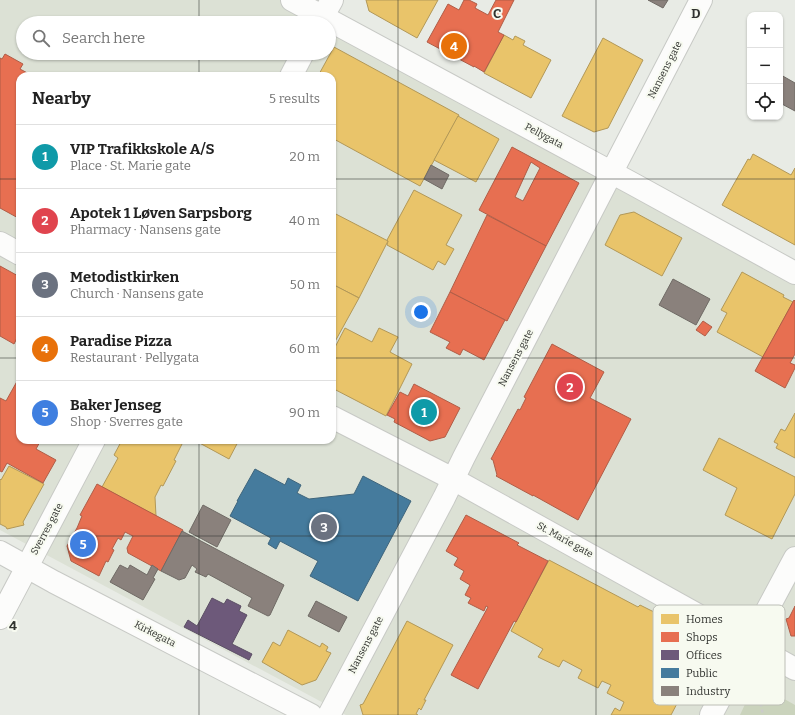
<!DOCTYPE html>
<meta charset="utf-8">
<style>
:root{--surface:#fff;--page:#f2f2f2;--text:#222;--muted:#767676;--line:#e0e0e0;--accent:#ea580c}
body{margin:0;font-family:Bitter,serif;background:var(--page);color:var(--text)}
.controls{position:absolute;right:12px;top:12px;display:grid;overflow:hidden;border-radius:8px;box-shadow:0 1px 3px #0004}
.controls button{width:36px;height:36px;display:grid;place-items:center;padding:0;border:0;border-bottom:1px solid var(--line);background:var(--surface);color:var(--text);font:20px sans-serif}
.you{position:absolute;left:421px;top:312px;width:14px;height:14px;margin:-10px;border:3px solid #fff;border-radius:50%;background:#1a73e8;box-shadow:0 0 0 6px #1a73e833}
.badge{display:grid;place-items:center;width:26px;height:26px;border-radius:50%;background:var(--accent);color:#fff;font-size:13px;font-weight:700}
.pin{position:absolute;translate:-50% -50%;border:2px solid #fff;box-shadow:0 1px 4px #0006}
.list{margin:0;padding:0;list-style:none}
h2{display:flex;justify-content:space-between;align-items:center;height:52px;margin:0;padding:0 16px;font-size:17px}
h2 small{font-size:13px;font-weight:400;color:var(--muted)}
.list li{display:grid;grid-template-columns:26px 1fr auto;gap:12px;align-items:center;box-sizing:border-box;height:64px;padding:0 16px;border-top:1px solid var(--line)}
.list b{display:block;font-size:15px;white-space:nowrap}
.list p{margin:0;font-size:13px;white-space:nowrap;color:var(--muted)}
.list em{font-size:13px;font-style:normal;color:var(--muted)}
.icon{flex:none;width:22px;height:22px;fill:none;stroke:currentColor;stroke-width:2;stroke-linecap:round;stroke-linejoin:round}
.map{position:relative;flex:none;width:795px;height:715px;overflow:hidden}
.search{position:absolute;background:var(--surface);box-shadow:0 1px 3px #0004;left:16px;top:16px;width:320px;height:44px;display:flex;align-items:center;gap:10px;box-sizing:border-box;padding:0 14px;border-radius:22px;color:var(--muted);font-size:15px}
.panel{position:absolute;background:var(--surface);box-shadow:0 1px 3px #0004;left:16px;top:72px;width:320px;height:372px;border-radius:12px}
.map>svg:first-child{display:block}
.built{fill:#dce1d5;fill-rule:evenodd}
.green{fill:#cad3bc}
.homes{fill:#e9c46a;stroke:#b29858}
.shops{fill:#e76f51;stroke:#b05d47;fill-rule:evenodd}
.offices{fill:#6d597a;stroke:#5b4e64}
.public{fill:#457b9d;stroke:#3f657c}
.industry{fill:#8a817c;stroke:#6f6a65}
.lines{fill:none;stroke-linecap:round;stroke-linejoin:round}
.minor-casing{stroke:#c7c9c5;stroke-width:24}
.path{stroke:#cbcbca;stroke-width:2.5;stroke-dasharray:3 3;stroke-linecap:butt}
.minor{stroke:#fcfcfb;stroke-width:22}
.grid{fill:none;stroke:#31332f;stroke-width:1;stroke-opacity:0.55}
.labels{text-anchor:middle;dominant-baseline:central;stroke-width:4;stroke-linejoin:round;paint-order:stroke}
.street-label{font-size:10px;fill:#31332f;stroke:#f7faf0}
.key{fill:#f7faf0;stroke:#bcbeb6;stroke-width:1}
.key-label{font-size:11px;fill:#31332f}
.grid-label{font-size:13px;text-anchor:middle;font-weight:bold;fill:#31332f;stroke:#f7faf0;stroke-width:4;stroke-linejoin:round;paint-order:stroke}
</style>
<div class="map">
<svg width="795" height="715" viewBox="0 0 795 715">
<rect width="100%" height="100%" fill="#e8ebe5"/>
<path class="built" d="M0,0h292l503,273v442h-449l-346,-185zM23,23h306v30h-306zM20,76h312v364h-312z"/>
<polygon class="green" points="770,691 795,705 795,715 740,715 747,700"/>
<g class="homes">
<polygon points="366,0 438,0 417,38 369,11"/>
<polygon points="504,35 513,40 515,36 525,41 523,45 551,60 531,98 484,73"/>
<polygon points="603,38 643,60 608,128 594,132 562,116"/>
<polygon points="334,47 459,115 420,186 332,138 332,76 318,76"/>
<polygon points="458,116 499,139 476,182 434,160"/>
<polygon points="753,154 791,175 795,168 795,245 722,205 748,159 750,160"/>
<polygon points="414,190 462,215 446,245 454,249 445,265 438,261 433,270 387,245 388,241 387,240"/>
<polygon points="332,212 388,241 359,298 332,284"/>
<polygon points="634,212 682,238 662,276 605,245 620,215"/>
<polygon points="742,272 784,295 783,297 793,302 763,357 717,332 727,313 721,310"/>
<polygon points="332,284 359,298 332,347"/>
<polygon points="345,328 372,342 379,328 398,337 390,352 412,364 386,416 332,388 332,353"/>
<polygon points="795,413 795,458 776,448 778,444 774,442 781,429 785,431"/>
<polygon points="719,438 795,477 795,494 772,539 725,515 737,488 703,470"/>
<polygon points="122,440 184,440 174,460 176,461 163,486 161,485 155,497 156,516 102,487 118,458 114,455"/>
<polygon points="194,440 239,440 229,459"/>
<polygon points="9,466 44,484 23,522 24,525 7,529 6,527 0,524 0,479 1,480"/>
<polygon points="549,560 638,607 640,605 662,616 660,619 705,643 709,656 698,678 692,675 671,715 611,715 615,708 620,711 624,702 607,693 611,685 602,681 598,688 578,678 582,670 563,660 559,667 538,657 543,649 511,631"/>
<polygon points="407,621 453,645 424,700 426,700 421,710 419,708 416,714 418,715 363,715 360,705 363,704"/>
<polygon points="288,630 320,647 322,643 328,647 326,651 331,653 316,680 302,685 262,662 273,642 280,646"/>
</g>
<g class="shops">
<polygon points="464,0 469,0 477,4 475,8 488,15 496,0 514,0 498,32 504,35 484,72 474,66 474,67 427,42 448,4 459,10"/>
<polygon points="5,54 23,64 20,69 33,76 20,76 20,219 0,208 0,58 2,59"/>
<path d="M512,147l67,36 -33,63 -67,-36zM531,162l9,6 -17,33 -8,-4z"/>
<polygon points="487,215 546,246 507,321 450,292"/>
<polygon points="0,266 20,277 20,339 17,338 14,344 0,336"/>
<polygon points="450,292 505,320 484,360 463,349 460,355 446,348 450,342 430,332"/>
<polygon points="794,300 795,301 795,354 790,363 795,365 795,368 785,388 755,371"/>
<polygon points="703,321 712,327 705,336 696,330"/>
<polygon points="552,344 604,372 590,398 631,419 578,520 533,495 533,496 496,476 497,475 493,460 491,459 518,409 520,410 526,398 524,397"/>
<polygon points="20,376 20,440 41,440 36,449 56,460 43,483 7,463 2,472 0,471 0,398 6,401"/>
<polygon points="414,384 460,408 445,437 430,441 394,422 395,419 387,415 400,392 408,396"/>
<polygon points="97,484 183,530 161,571 128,553 127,548 133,536 125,532 121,540 118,538 112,549 114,550 108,562 106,561 99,576 71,561 67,546 77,528 82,516 80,515"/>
<polygon points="466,515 519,543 517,545 548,561 516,622 514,621 478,689 451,675 488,607 486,606 484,611 468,603 471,598 465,595 470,585 460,579 464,571 454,565 458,558 446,551"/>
<polygon points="795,606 795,636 791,636 786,619 789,618"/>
</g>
<polygon class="offices" points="212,598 224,604 227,599 241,606 239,611 247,615 232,644 252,654 249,660 184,627 188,620 197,626"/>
<polygon class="public" points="255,469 285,485 288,478 301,485 297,493 309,499 354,494 363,476 411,501 358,601 310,576 318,561 280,541 276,549 268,544 271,538 230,516 238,501 237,501"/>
<g class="industry">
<polygon points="648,0 668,0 663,8"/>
<polygon points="781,75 795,83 795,111 780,103 780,78"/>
<polygon points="431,165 449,175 442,189 424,179"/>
<polygon points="673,279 710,299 696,325 659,305"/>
<polygon points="203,505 231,520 217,547 189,532"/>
<polygon points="182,531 284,585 270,615 268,616 248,606 252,598 208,574 206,577 195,572 197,569 192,565 185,578 179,580 161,571"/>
<polygon points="120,565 128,569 130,565 147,575 152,565 158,569 153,578 155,579 143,600 110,582"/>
<polygon points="316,601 347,617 339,632 308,616"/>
</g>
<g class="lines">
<defs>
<g id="minor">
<polyline points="292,0 633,184 795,273"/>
<polyline points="319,23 332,0"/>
<polyline points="291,76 303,53"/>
<polyline points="0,243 20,254"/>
<polyline points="332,417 453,479 795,669"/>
<polyline points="0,552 54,582 311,715"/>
<polyline points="0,618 94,440"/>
<polyline points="329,715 444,498 464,457 701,0"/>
<polyline points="711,715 795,558"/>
</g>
</defs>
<use href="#minor" class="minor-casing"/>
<polyline class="path" points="757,686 763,715"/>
<use href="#minor" class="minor"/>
</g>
<path class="grid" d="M199,0v23M398,0v715M596,0v715M199,53v23M0,179h20M332,179h463M0,358h20M332,358h463M199,440v275M0,536h795"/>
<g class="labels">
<g class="street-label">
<text transform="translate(665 70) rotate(-63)">Nansens gate</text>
<text transform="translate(544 136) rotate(28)">Pellygata</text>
<text transform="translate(516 358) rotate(-62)">Nansens gate</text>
<text transform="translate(47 529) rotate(-62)">Sverres gate</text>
<text transform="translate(565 540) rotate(29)">St. Marie gate</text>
<text transform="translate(155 634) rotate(27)">Kirkegata</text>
<text transform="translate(366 645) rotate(-62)">Nansens gate</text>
</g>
</g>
<rect x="653" y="605" width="132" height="100" rx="6" class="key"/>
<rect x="661" y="614" width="18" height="10" fill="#e9c46a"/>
<rect x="661" y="632" width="18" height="10" fill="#e76f51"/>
<rect x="661" y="650" width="18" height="10" fill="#6d597a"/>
<rect x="661" y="668" width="18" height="10" fill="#457b9d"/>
<rect x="661" y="686" width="18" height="10" fill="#8a817c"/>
<g class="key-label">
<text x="686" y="623">Homes</text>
<text x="686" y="641">Shops</text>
<text x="686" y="659">Offices</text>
<text x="686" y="677">Public</text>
<text x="686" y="695">Industry</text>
</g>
<g class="grid-label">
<text x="497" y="18">C</text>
<text x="696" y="18">D</text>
<text x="13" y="630">4</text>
</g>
</svg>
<div class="controls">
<button>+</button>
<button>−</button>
<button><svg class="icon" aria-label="locate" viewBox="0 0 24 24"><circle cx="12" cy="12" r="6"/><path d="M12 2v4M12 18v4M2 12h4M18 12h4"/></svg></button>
</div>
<div class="you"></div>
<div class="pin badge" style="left:424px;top:412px;background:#0f9aa8">1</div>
<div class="pin badge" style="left:570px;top:387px;background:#e0444e">2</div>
<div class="pin badge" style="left:324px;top:527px;background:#6b7280">3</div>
<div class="pin badge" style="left:454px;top:46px;background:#e8710a">4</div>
<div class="pin badge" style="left:83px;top:544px;background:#3f7fe0">5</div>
<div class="search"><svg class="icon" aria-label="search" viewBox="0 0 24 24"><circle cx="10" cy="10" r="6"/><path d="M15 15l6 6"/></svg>Search here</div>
<section class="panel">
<h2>Nearby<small>5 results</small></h2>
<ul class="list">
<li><span class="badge" style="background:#0f9aa8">1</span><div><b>VIP Trafikkskole A/S</b><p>Place · St. Marie gate</p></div><em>20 m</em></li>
<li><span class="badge" style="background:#e0444e">2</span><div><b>Apotek 1 Løven Sarpsborg</b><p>Pharmacy · Nansens gate</p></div><em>40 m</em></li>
<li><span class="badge" style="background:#6b7280">3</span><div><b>Metodistkirken</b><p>Church · Nansens gate</p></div><em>50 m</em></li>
<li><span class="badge" style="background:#e8710a">4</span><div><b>Paradise Pizza</b><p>Restaurant · Pellygata</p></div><em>60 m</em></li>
<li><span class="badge" style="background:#3f7fe0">5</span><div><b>Baker Jenseg</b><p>Shop · Sverres gate</p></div><em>90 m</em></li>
</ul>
</section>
</div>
